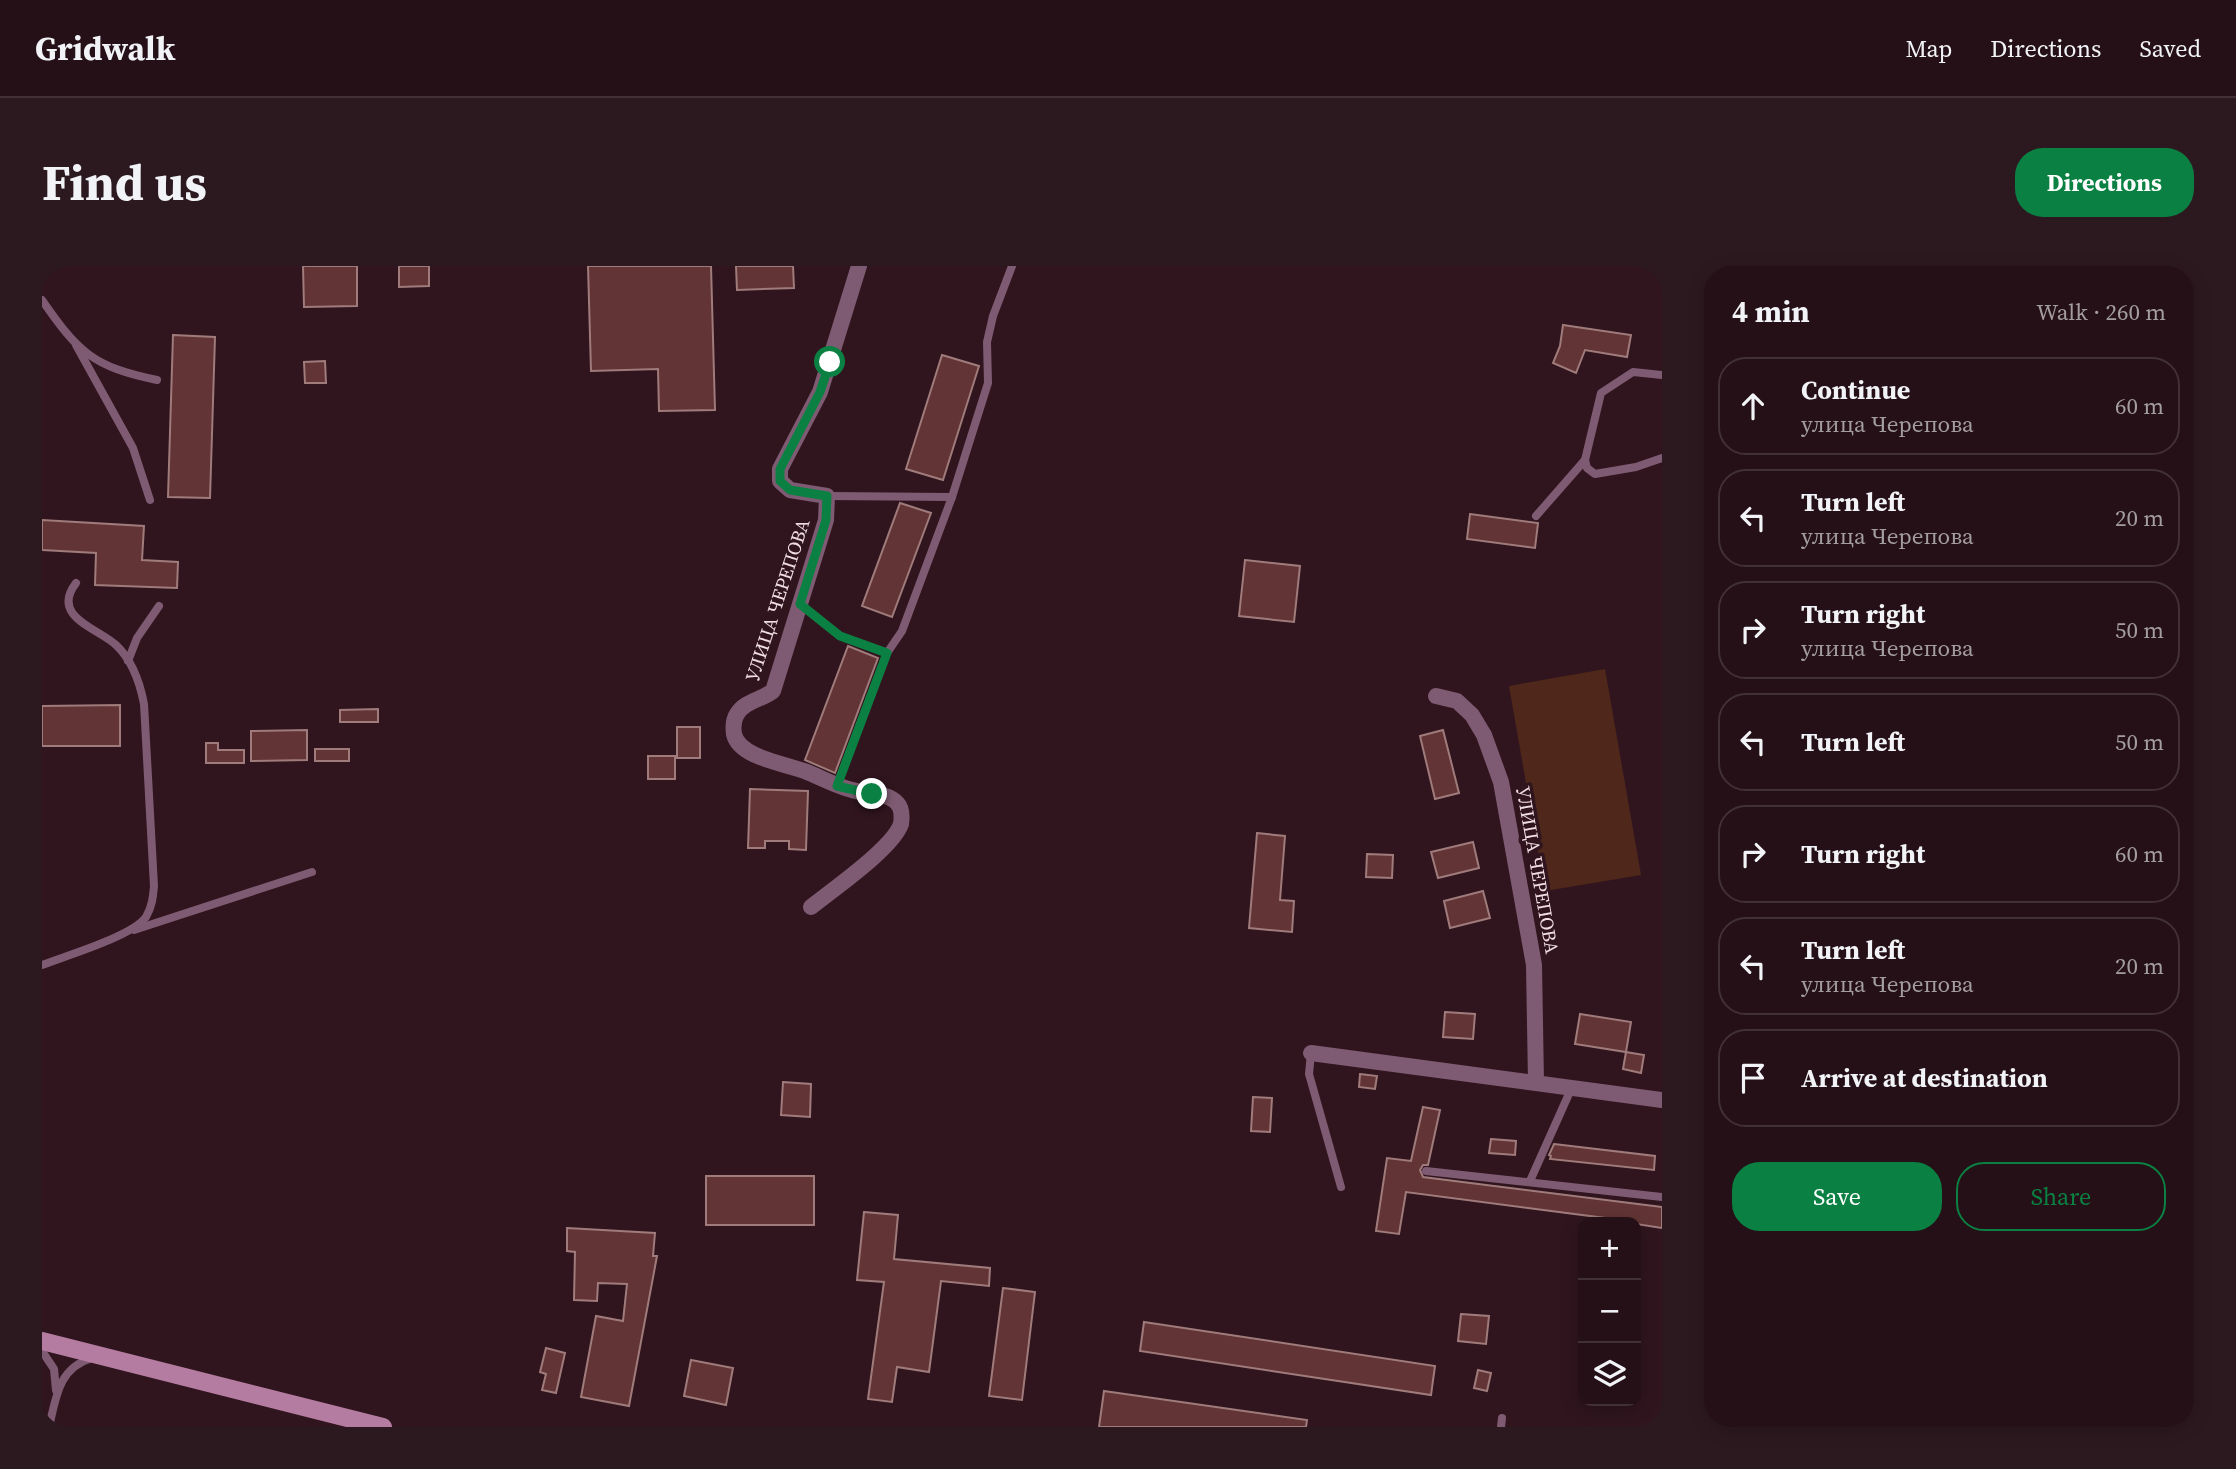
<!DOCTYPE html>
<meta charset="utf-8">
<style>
:root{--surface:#241016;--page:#2c191f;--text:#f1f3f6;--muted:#a39da1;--line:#413035;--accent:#0b8043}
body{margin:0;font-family:"Source Serif 4",serif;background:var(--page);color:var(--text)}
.controls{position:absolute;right:21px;bottom:21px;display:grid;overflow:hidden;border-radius:14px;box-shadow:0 4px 18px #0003}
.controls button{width:63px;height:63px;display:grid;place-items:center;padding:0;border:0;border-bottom:2px solid var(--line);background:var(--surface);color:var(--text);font:35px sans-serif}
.stop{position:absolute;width:21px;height:21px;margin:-16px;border:5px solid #0b8043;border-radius:50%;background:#fff}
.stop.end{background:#0b8043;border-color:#fff;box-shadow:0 2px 7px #0008}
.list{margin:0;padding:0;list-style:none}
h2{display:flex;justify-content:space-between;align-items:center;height:91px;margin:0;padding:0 28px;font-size:30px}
h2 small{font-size:23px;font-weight:400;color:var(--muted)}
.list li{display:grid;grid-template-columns:46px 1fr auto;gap:21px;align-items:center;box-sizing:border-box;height:98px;margin:0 14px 14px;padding:0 14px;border:2px solid var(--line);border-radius:28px}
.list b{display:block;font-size:26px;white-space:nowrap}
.list p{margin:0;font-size:23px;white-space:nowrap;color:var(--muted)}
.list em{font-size:23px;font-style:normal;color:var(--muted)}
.actions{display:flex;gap:14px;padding:21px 28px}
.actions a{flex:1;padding:16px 0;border:2px solid var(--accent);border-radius:28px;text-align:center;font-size:24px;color:var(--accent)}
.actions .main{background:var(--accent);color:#fff}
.icon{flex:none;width:38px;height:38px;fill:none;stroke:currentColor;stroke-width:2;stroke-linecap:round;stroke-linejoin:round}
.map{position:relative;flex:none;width:1620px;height:1161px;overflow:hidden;border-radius:28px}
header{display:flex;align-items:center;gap:42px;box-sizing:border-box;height:98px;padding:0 35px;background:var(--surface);border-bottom:2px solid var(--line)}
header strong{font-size:33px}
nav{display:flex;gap:38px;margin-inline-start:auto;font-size:24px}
.intro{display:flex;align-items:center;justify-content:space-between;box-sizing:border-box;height:168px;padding:0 42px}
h1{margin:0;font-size:49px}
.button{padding:18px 32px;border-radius:28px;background:var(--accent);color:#fff;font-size:24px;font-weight:700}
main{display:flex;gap:42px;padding:0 42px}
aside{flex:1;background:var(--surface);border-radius:28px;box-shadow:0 4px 18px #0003}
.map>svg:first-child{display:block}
.green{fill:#4f281b}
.building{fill:#623435;stroke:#a07b7b;stroke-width:2}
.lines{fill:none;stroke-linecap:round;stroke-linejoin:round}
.lane{stroke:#7e5b72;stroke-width:8}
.street{stroke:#7e5b72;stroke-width:16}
.secondary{stroke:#b57ca2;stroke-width:18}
.route{stroke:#0b8043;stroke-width:9}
.labels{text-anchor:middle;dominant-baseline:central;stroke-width:7;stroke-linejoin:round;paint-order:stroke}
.street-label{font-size:19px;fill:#f1dee3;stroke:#30151e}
</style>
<header>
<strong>Gridwalk</strong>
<nav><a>Map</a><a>Directions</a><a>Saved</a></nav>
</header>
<div class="intro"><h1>Find us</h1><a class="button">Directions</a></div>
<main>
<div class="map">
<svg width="1620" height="1161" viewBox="0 0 1620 1161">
<rect width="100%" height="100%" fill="#30151e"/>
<polygon class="green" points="1563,403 1599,609 1503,625 1467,420"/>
<g class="building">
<polygon points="261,0 315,0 315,40 262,41"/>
<polygon points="357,0 387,0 387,20 357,21"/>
<polygon points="546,0 669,0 673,144 617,145 616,103 549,105"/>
<polygon points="694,0 751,0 752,22 695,24"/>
<polygon points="1521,59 1589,69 1585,91 1543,84 1534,107 1511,97 1518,80"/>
<polygon points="131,69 173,71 168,232 126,231"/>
<polygon points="900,89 937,100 901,214 864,203"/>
<polygon points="283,95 284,117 263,117 262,96"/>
<polygon points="858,237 889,247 850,351 820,340"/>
<polygon points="1428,248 1496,257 1493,282 1425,273"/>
<polygon points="0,254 102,260 100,294 136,296 135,322 53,319 54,287 0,284"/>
<polygon points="1203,294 1258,300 1252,356 1197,350"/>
<polygon points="806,380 836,392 793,507 763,494"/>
<polygon points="78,439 78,480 0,480 0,440"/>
<polygon points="336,443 336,456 298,456 298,444"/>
<rect x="635" y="461" width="23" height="31"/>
<polygon points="265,464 265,494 209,495 209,465"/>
<polygon points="1401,464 1417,527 1393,533 1378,470"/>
<polygon points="164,477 176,477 176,484 202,484 202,497 164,497"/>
<rect x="273" y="483" width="34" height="12"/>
<rect x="606" y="490" width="27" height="23"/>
<polygon points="708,523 766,525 764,584 747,583 747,575 723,575 723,582 706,582"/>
<polygon points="1215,567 1243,570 1238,634 1252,635 1250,666 1207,662"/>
<polygon points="1431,576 1437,602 1396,612 1389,586"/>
<polygon points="1325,588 1351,589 1350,612 1324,611"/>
<polygon points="1441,625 1448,652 1408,662 1402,635"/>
<polygon points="1403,746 1433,748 1431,773 1401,771"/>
<polygon points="1538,748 1589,756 1584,786 1533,778"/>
<polygon points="1584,786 1602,789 1599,807 1581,803"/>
<polygon points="1318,808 1335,810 1333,823 1317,821"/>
<polygon points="741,816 769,818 768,851 739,849"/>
<polygon points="1211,831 1230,832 1228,866 1209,865"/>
<polygon points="1381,841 1398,844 1386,899 1381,899 1378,904 1381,911 1620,941 1620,962 1594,958 1594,956 1364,926 1357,968 1334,965 1345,892 1369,895"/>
<polygon points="1449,873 1474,875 1473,889 1447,887"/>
<polygon points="1512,878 1613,890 1612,904 1508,893 1509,890 1507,889"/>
<rect x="664" y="910" width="108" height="49"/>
<polygon points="822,946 856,949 852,993 948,1002 947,1020 899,1015 887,1106 855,1101 850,1136 826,1133 842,1016 815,1014"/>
<polygon points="525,962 613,967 611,990 615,990 587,1140 539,1131 554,1050 581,1055 585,1018 556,1017 555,1035 532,1034 533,986 525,985"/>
<polygon points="961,1022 993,1026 980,1134 947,1130"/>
<polygon points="1419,1048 1447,1050 1444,1078 1416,1075"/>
<polygon points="1102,1056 1393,1100 1389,1129 1098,1085"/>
<polygon points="504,1082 523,1087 514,1127 500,1124 504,1108 498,1106"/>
<polygon points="649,1094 691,1102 684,1139 642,1130"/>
<polygon points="1436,1104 1449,1107 1445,1125 1432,1122"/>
<polygon points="1062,1125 1265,1154 1264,1161 1057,1161"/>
</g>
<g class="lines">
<g class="lane">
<path d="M0,34c36,52 51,67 115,80"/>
<polyline points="34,79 91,182 108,234"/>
<polyline points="1620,109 1591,106 1559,127 1543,194 1545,202 1553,208 1594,201 1620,192"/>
<polyline points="785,230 910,231 946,117 945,76 951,50 970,0"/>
<polyline points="1494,250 1543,194"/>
<polyline points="758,338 798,370 845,387 795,519"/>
<polyline points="845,387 860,365 910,231"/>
<polyline points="86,395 95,372 117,340"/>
<polyline points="92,664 270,606"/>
<path d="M0,699c23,-9 91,-29 104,-48 6,-10 7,-20 8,-31l-10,-182c-4,-21 -12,-44 -28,-59 -18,-17 -66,-28 -40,-62"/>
<polyline points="1269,787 1267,808 1299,921"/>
<polyline points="1384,905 1620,931"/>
<polyline points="1488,915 1530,821"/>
<polyline points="0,1085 12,1103 14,1124"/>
<path d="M7,1161c7,-29 9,-59 43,-69"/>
<polyline points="1459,1161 1460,1152"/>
</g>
<g class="street">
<polyline points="1394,430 1415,435 1430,449 1442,469 1459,516 1492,699 1494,816"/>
<path d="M769,641c21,-17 82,-59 90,-83 1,-7 1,-16 -4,-21 -9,-11 -32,-9 -45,-13 -16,-4 -30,-12 -45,-18 -20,-8 -68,-14 -73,-38 -1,-7 -1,-14 3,-20 8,-13 24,-14 36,-23l53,-171 1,-24 -37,-6 -10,-9v-12l40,-77 39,-126"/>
<polyline points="1269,787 1620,834"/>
</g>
<polyline class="secondary" points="0,1075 341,1161"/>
</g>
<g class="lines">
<polyline class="route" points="788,96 778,126 738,203 738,215 748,224 785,230 784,254 758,338 798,370 845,387 795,520 830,528"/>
</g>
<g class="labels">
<g class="street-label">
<text transform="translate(735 334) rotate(-72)">УЛИЦА ЧЕРЕПОВА</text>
<text transform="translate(1496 604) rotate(80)">УЛИЦА ЧЕРЕПОВА</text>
</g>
</g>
</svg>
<div class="controls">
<button>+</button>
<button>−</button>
<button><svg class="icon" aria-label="layers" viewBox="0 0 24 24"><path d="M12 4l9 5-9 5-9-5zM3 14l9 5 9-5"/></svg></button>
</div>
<div class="stop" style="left:788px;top:96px"></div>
<div class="stop end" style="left:830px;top:528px"></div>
</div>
<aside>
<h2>4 min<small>Walk · 260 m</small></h2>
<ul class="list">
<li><svg class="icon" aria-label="ahead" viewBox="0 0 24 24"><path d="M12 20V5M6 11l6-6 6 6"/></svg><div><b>Continue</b><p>улица Черепова</p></div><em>60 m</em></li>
<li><svg class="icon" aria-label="left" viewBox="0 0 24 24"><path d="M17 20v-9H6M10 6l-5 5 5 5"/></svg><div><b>Turn left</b><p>улица Черепова</p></div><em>20 m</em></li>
<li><svg class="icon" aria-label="right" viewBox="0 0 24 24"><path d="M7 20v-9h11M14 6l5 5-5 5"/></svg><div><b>Turn right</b><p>улица Черепова</p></div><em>50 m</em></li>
<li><svg class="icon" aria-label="left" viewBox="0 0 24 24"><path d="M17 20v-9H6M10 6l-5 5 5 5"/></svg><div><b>Turn left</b></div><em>50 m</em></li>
<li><svg class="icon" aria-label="right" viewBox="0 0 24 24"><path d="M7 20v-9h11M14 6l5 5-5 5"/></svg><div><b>Turn right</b></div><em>60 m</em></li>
<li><svg class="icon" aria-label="left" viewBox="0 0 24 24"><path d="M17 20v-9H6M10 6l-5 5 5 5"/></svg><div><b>Turn left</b><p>улица Черепова</p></div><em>20 m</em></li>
<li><svg class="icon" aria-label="arrive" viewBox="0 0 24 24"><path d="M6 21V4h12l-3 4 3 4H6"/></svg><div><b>Arrive at destination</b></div></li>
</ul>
<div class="actions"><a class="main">Save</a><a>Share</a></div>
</aside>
</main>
